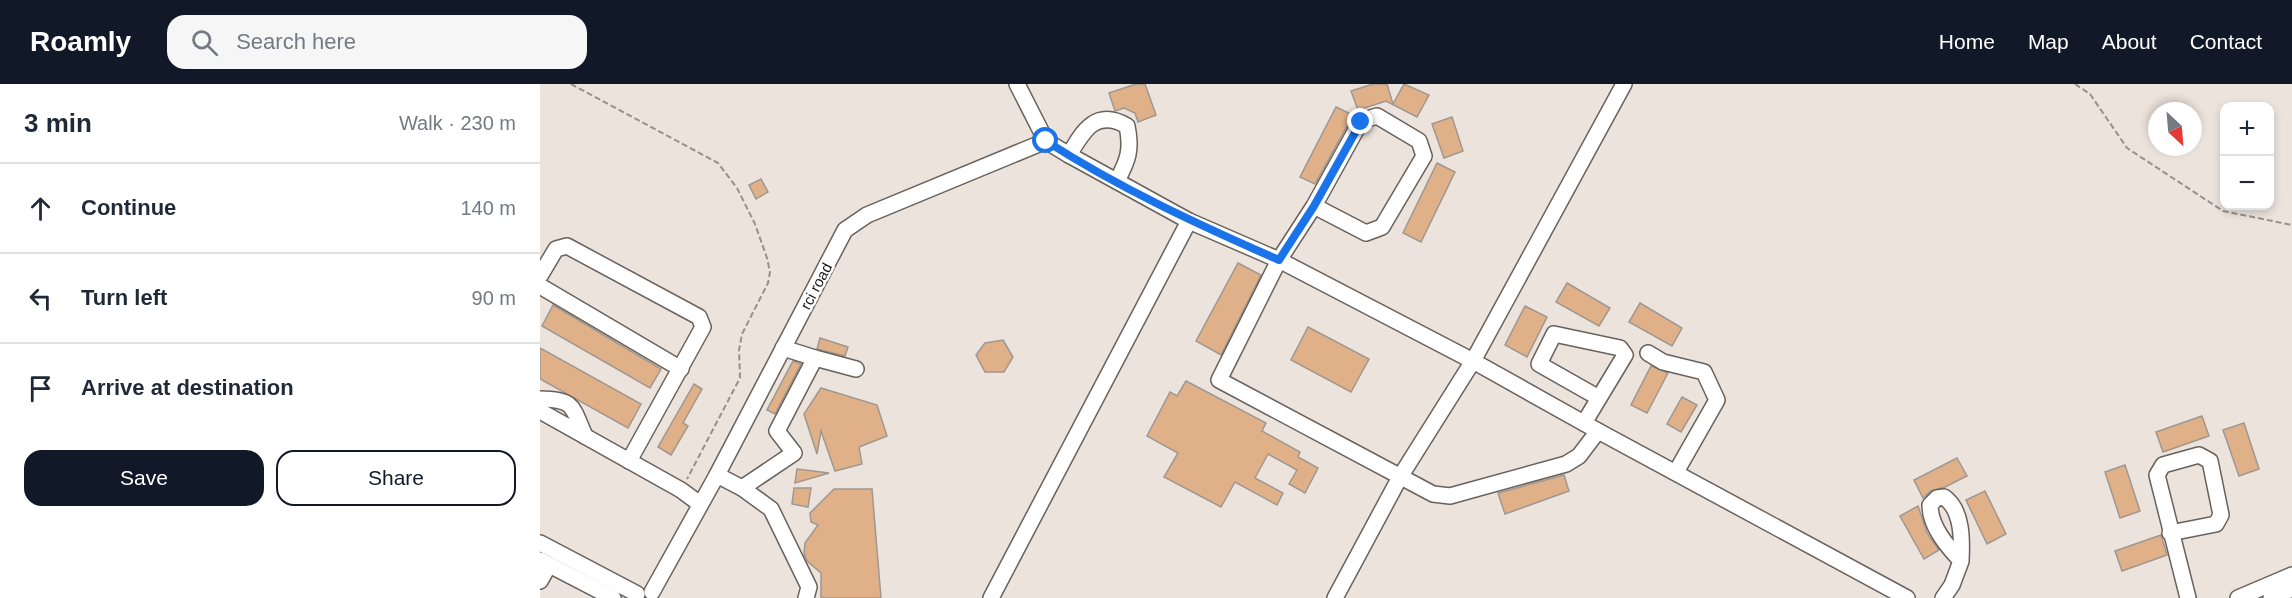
<!DOCTYPE html>
<meta charset="utf-8">
<style>
:root{--surface:#fff;--page:#f6f6f7;--text:#1f2937;--muted:#747a83;--line:#e0e1e3;--accent:#111827}
body{margin:0;font-family:Helvetica,sans-serif;background:var(--page);color:var(--text)}
.controls{position:absolute;right:18px;top:18px;display:grid;overflow:hidden;border-radius:12px;box-shadow:0 3px 9px #0003}
.controls button{width:54px;height:54px;display:grid;place-items:center;padding:0;border:0;border-bottom:2px solid var(--line);background:var(--surface);color:var(--text);font:30px sans-serif}
.compass{position:absolute;left:1608px;top:18px;width:54px;height:54px;border-radius:50%;background:var(--surface);box-shadow:0 3px 9px #0003;rotate:154deg}
.stop{position:absolute;width:18px;height:18px;margin:-14px;border:4px solid #1a73e8;border-radius:50%;background:#fff}
.stop.end{background:#1a73e8;border-color:#fff;box-shadow:0 2px 6px #0008}
.list{margin:0;padding:0;list-style:none}
h2{display:flex;justify-content:space-between;align-items:center;height:78px;margin:0;padding:0 24px;font-size:26px}
h2 small{font-size:20px;font-weight:400;color:var(--muted)}
.list li{display:grid;grid-template-columns:39px 1fr auto;gap:18px;align-items:center;box-sizing:border-box;height:90px;padding:0 24px;border-top:2px solid var(--line)}
.list b{display:block;font-size:22px;white-space:nowrap}
.list em{font-size:20px;font-style:normal;color:var(--muted)}
.actions{display:flex;gap:12px;padding:18px 24px}
.actions a{flex:1;padding:14px 0;border:2px solid var(--accent);border-radius:18px;text-align:center;font-size:21px;color:var(--accent)}
.actions .main{background:var(--accent);color:#fff}
.icon{flex:none;width:33px;height:33px;fill:none;stroke:currentColor;stroke-width:2;stroke-linecap:round;stroke-linejoin:round}
.map{position:relative;flex:none;width:1752px;height:514px;overflow:hidden}
header{display:flex;align-items:center;gap:36px;box-sizing:border-box;height:84px;padding:0 30px;background:var(--accent);color:#fff}
header strong{font-size:28px}
nav{display:flex;gap:33px;margin-inline-start:auto;font-size:21px}
.search{width:420px;height:54px;background:var(--page);display:flex;align-items:center;gap:15px;box-sizing:border-box;padding:0 21px;border-radius:18px;color:var(--muted);font-size:22px}
main{display:flex}
aside{flex:1;background:var(--surface)}
.map>svg:first-child{display:block}
.building{fill:#e0b189;stroke:#9f9790;stroke-width:1.5}
.lines{fill:none;stroke-linecap:round;stroke-linejoin:round}
.minor-casing{stroke:#69615b;stroke-width:18}
.path{stroke:#97908b;stroke-width:2;stroke-dasharray:6 3;stroke-linecap:butt}
.minor{stroke:#fff;stroke-width:15}
.route{stroke:#1a73e8;stroke-width:8}
.labels{text-anchor:middle;dominant-baseline:central;stroke-width:5;stroke-linejoin:round;paint-order:stroke}
.street-label{font-size:15px;fill:#1b1816;stroke:#fff}
</style>
<header>
<strong>Roamly</strong>
<div class="search"><svg class="icon" aria-label="search" viewBox="0 0 24 24"><circle cx="10" cy="10" r="6"/><path d="M15 15l6 6"/></svg>Search here</div>
<nav><a>Home</a><a>Map</a><a>About</a><a>Contact</a></nav>
</header>
<main>
<aside>
<h2>3 min<small>Walk · 230 m</small></h2>
<ul class="list">
<li><svg class="icon" aria-label="ahead" viewBox="0 0 24 24"><path d="M12 20V5M6 11l6-6 6 6"/></svg><div><b>Continue</b></div><em>140 m</em></li>
<li><svg class="icon" aria-label="left" viewBox="0 0 24 24"><path d="M17 20v-9H6M10 6l-5 5 5 5"/></svg><div><b>Turn left</b></div><em>90 m</em></li>
<li><svg class="icon" aria-label="arrive" viewBox="0 0 24 24"><path d="M6 21V4h12l-3 4 3 4H6"/></svg><div><b>Arrive at destination</b></div></li>
</ul>
<div class="actions"><a class="main">Save</a><a>Share</a></div>
</aside>
<div class="map">
<svg width="1752" height="514" viewBox="0 0 1752 514">
<rect width="100%" height="100%" fill="#ece3dc"/>
<g class="building">
<polygon points="596,0 605,0 616,31 598,38 595,29 584,24 575,27 569,9"/>
<polygon points="833,0 847,0 853,20 864,0 889,11 877,33 846,17 818,26 811,7"/>
<polygon points="796,23 813,31 775,100 760,93"/>
<polygon points="912,33 923,67 904,74 892,40"/>
<polygon points="897,79 915,88 881,158 863,149"/>
<polygon points="221,95 228,108 216,115 209,101"/>
<polygon points="698,179 721,191 681,271 656,257"/>
<polygon points="1027,199 1070,224 1059,242 1016,218"/>
<polygon points="1100,219 1142,244 1132,262 1089,238"/>
<polygon points="13,221 121,285 110,304 2,242"/>
<polygon points="985,222 1007,233 987,273 965,261"/>
<polygon points="768,243 829,275 811,308 751,276"/>
<polygon points="280,254 308,263 305,272 277,265"/>
<polygon points="463,256 473,273 464,288 445,288 436,271 445,259"/>
<polygon points="0,264 101,320 88,344 0,295"/>
<polygon points="253,277 261,280 235,330 227,326"/>
<polygon points="1111,282 1128,289 1107,329 1091,321"/>
<polygon points="646,297 726,339 722,347 760,368 758,373 778,384 765,409 749,400 757,386 728,370 715,394 743,409 737,421 695,398 681,423 624,393 638,369 607,352 630,308 637,312"/>
<polygon points="154,300 162,305 143,339 148,342 131,371 118,363"/>
<polygon points="281,304 337,321 347,352 319,363 322,380 295,387 281,347 277,370 264,330"/>
<polygon points="1142,313 1157,321 1141,348 1127,340"/>
<polygon points="1662,332 1669,352 1623,368 1616,348"/>
<polygon points="1704,339 1719,385 1699,392 1683,346"/>
<polygon points="1417,374 1427,392 1405,403 1391,407 1383,414 1374,396"/>
<polygon points="1585,381 1600,427 1580,434 1565,388"/>
<polygon points="257,385 289,389 255,399"/>
<polygon points="1024,391 1029,407 965,430 958,409"/>
<polygon points="254,404 271,404 268,423 252,420"/>
<polygon points="294,405 332,405 341,514 281,514 281,489 267,477 264,470 265,459 278,441 271,438 270,429"/>
<polygon points="1445,407 1466,450 1447,460 1426,416"/>
<polygon points="1378,422 1387,449 1399,466 1384,475 1360,432"/>
<polygon points="1621,451 1627,471 1582,487 1575,467"/>
</g>
<g class="lines">
<defs>
<g id="minor">
<polyline points="477,0 506,57 529,71 649,137 739,176 933,277 1058,347 1367,514"/>
<path d="M529,71c14,-24 27,-47 58,-29 5,24 1,34 -10,55"/>
<polyline points="774,122 826,149 842,143 884,72 879,57 837,32 821,37 774,122 739,176 679,296 893,410 910,412 1026,380 1039,372 1058,347"/>
<polyline points="0,192 16,165 27,162 159,233 163,243 89,377"/>
<polyline points="0,202 141,285"/>
<polyline points="243,264 275,274"/>
<polyline points="1108,269 1123,278 1164,288 1177,316 1136,388"/>
<path d="M0,315c35,0 32,8 45,37"/>
<polyline points="0,327 141,406 160,420"/>
<polyline points="1044,339 1085,271 1080,264 1014,250 999,280 1059,314"/>
<polyline points="177,391 202,404 231,425 269,503 266,514"/>
<polyline points="202,404 254,369 237,347 275,274 316,285"/>
<polyline points="1630,449 1676,440 1681,431 1670,377 1659,371 1623,381 1617,391 1648,514"/>
<polyline points="0,459 97,510"/>
<polyline points="0,476 73,514"/>
<polyline points="0,497 9,481"/>
<polyline points="112,508 177,391 305,146 327,131 506,57"/>
<polyline points="451,514 649,137"/>
<polyline points="795,514 860,393 933,277 1084,0"/>
<path d="M1403,514l9,-13 9,-24c-13,-14 -31,-34 -31,-56l7,-7 7,-1c19,13 18,44 17,64"/>
<polyline points="1698,514 1752,491"/>
<polyline points="1731,514 1752,505"/>
</g>
</defs>
<use href="#minor" class="minor-casing"/>
<g class="path">
<polyline points="31,0 178,79 197,104 215,140 227,174 230,188 228,199 202,250 199,266 200,294 147,395"/>
<polyline points="1535,0 1550,10 1587,64 1683,127 1752,141"/>
</g>
<use href="#minor" class="minor"/>
</g>
<g class="lines">
<path class="route" d="M506,57c73,47 153,84 233,119l35,-54 47,-84"/>
</g>
<g class="labels">
<g class="street-label">
<text transform="translate(276 202) rotate(-62)">rci road</text>
</g>
</g>
</svg>
<div class="controls">
<button>+</button>
<button>−</button>
</div>
<svg class="compass" viewBox="-18 -18 36 36"><path d="M0-13l5 13h-10z" fill="#e53935"/><path d="M0 13l5-13h-10z" fill="#747a83"/></svg>
<div class="stop" style="left:506px;top:57px"></div>
<div class="stop end" style="left:821px;top:38px"></div>
</div>
</main>
